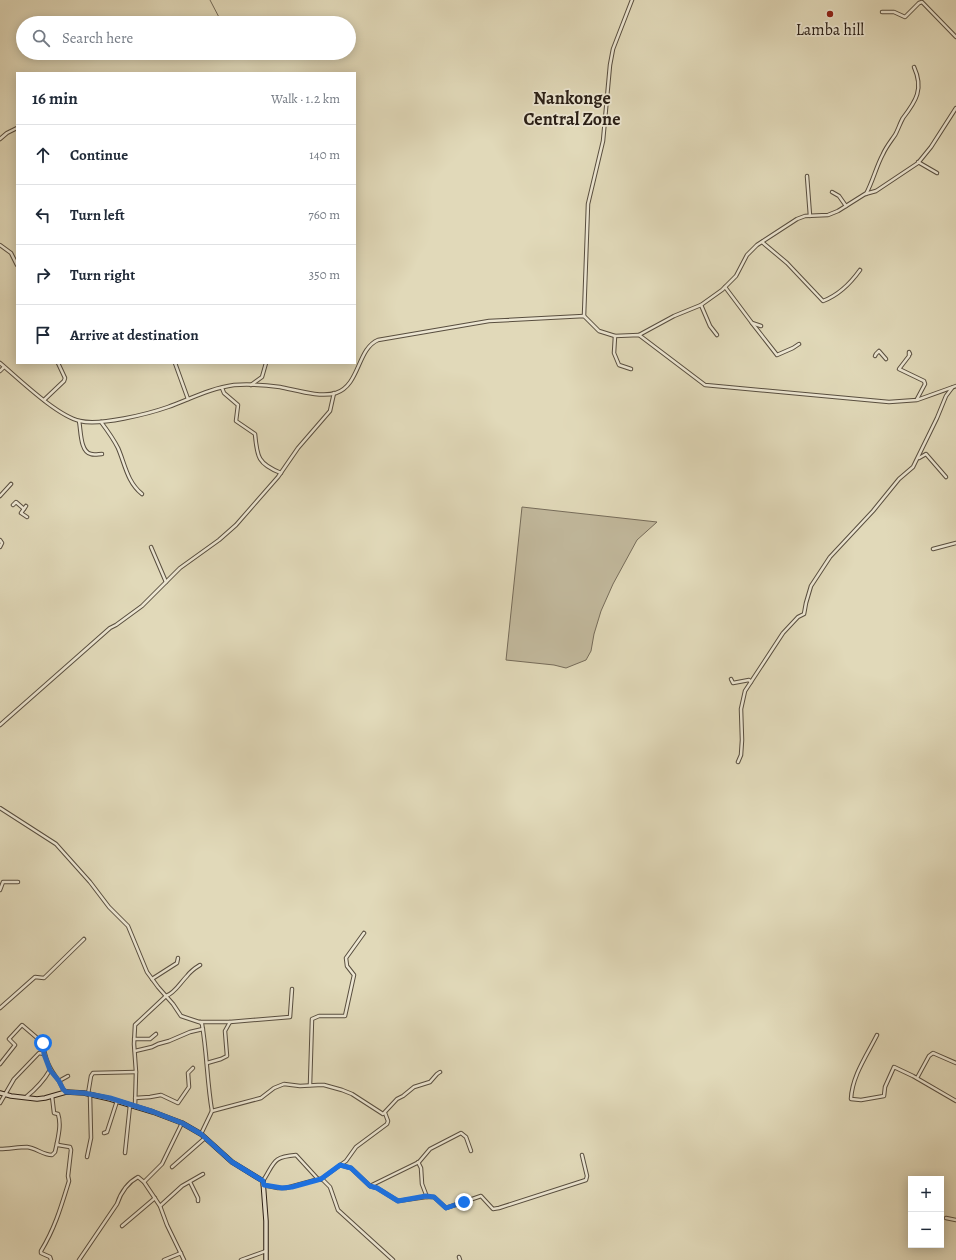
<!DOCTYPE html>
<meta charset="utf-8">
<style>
:root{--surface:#fff;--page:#f6f6f7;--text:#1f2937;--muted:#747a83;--line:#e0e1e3}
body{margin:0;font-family:Alegreya,serif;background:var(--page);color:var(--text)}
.controls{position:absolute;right:12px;bottom:12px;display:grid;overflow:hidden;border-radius:0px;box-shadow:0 2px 10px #0003}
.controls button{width:36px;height:36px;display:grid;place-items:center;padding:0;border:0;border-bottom:1px solid var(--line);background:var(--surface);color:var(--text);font:20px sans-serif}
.stop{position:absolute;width:12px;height:12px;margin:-9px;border:3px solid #1a73e8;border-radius:50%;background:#fff}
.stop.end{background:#1a73e8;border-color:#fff;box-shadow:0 1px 4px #0008}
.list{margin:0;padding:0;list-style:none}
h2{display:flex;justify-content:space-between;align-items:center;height:52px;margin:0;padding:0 16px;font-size:17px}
h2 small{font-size:13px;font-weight:400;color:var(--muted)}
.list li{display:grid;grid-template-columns:26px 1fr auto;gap:12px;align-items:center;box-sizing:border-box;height:60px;padding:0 16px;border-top:1px solid var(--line)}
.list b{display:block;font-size:15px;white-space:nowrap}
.list em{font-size:13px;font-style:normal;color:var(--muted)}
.icon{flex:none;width:22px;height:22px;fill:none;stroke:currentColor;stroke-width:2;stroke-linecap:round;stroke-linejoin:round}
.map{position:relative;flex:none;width:956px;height:1260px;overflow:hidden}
.search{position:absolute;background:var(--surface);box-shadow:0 2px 10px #0003;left:16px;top:16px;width:340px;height:44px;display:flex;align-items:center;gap:10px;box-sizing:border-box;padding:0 14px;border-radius:22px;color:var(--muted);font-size:15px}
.panel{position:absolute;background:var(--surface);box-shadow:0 2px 10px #0003;left:16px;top:72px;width:340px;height:292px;border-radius:0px}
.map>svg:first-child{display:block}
.green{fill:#c2b99d;stroke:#766c5a}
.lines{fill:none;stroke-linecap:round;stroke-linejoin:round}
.stream{stroke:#736957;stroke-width:1}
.street-casing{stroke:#584e3f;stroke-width:4.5}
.secondary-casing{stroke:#2a1f16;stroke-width:5.5}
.street{stroke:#ece6d2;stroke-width:2.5}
.secondary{stroke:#ece6d2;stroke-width:3.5}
.route{stroke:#1a73e8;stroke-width:5}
.poi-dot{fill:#8f2418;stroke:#ece6d2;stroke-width:1.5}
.labels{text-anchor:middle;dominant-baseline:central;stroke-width:3.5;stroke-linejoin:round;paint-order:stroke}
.poi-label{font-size:16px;fill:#2a1f16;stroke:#ece6d2}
.quarter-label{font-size:18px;font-weight:bold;fill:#2a1f16;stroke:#ece6d2}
</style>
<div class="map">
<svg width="956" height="1260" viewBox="0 0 956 1260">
<rect width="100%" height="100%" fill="#e1d9b9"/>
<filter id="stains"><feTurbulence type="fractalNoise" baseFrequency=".005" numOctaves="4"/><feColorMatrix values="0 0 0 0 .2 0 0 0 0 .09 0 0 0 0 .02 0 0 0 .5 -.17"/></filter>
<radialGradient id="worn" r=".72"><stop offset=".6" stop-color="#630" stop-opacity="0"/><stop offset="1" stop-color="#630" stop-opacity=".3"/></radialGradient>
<polygon class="green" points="522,507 657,522 637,540 613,584 601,611 594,634 591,651 586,660 566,668 554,665 506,660"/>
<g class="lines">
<polyline class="stream" points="210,0 222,23"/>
<defs>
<g id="street">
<polyline points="882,12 894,12 905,17 919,3 922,2 956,37"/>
<polyline points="0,139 7,133 17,128"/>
<polyline points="918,162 937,173"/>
<polyline points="807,176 810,216"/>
<polyline points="832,192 839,196 846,206"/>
<path d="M866,194c7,-13 10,-27 17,-40 3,-7 8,-13 12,-19 3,-5 5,-12 8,-17 13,-17 21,-29 11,-51"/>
<path d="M762,242l25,21 36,38c16,-6 27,-17 37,-31"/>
<polyline points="0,245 11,253 17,265"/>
<polyline points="725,287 752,323 761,326"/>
<polyline points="701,305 710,326 717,335"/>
<polyline points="584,316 588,204 603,141 610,65 613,49 632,0"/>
<polyline points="752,323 777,355 793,348 799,344"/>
<polyline points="639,335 674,316 701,305 722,290 736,276 747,255 757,245 797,219 805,216 828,215 838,211 865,194 876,191 918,163 931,147 956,108"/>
<polyline points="615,336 614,353 619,365 631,369"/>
<polyline points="910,354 909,352 909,356 899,369 924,381 925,384 917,399"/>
<polyline points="875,356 876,354 879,351 886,359"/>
<path d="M0,363c19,16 57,53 80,58 20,5 68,-7 88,-14 22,-8 43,-19 66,-22 15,-1 31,0 46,2 16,3 40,11 56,6 24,-8 21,-44 42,-53l111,-19 95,-5 15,15 16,5 24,-1 66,50 184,17 28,-2 39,-14"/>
<polyline points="175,363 188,399"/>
<polyline points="0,371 4,367"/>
<polyline points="251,385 262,377 266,363"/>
<path d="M222,388l2,5 14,12 -2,16 19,13c2,23 3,30 26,39"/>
<polyline points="44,400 64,381 65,378 58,363"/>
<path d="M79,421c2,9 1,31 12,33 3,1 8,0 11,0"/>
<path d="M101,422c6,8 12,16 17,26 7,16 9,34 24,46"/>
<polyline points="919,458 926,454 946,477"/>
<polyline points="0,496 11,484"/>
<polyline points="13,505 16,502 24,509"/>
<polyline points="26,506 21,513 27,517"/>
<polyline points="0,540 2,543 0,547"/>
<polyline points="151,547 166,582"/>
<polyline points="933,549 956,543"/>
<polyline points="731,679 733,683 749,680 751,682"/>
<polyline points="0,725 110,628 116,625 142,606 180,568 219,540 236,525 278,477 298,448 330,411 334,393"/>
<polyline points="738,762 741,755 742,740 741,709 745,691 783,633 798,617 804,614 806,603 811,586 830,557 873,511 899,479 913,467 937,418 946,396 952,388"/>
<polyline points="0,808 56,844 90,882 109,907 128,926 147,972 158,987 173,1004 181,1016 199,1022 230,1022 290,1017 292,989"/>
<polyline points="0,890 3,882 18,882"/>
<polyline points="152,979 177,963 178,958"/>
<polyline points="0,1008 35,977 44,978 84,939"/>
<path d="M200,1022l2,2c5,29 5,58 10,87"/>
<path d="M877,1035c-10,20 -25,41 -26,64l10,1 23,-4 1,-9 9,-20 19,9 43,25"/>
<polyline points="134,1039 150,1039 156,1034"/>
<polyline points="135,1051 152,1047 158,1044 169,1041 190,1032 203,1029"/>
<polyline points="207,1063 221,1059 227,1056 225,1031 230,1022"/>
<path d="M0,1064l15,-19 -6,-6 13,-14 21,18c2,16 6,25 16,38"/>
<polyline points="917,1078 929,1056 933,1053 956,1063"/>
<polyline points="310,1085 312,1019 319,1016 345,1016 354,975 347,966 346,958 364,933"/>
<polyline points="66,1092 63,1089 59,1081 68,1076"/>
<polyline points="88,1094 91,1076 93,1073 136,1072"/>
<path d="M26,1097c10,-8 17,-15 24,-27"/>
<polyline points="135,1098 150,1097 161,1095 178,1103 189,1087 188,1073 193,1068"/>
<polyline points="0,1103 14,1079 39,1053 44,1054"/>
<path d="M135,1107l1,-35 -2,-28 1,-19 31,-29c9,-3 14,-13 21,-20 3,-4 8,-8 13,-11"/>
<polyline points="104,1133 107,1132 117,1101"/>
<polyline points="201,1134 212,1111 261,1098 274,1088 284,1084 300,1086 318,1085 324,1085 342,1090 352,1094 383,1114 397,1099 403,1096 414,1087 430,1082 437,1074 440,1072"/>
<path d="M0,1149c9,0 18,-2 27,-2 9,1 16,8 25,8l3,-3 2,-9"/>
<polyline points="125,1153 130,1105"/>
<polyline points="87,1157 91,1138 90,1095"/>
<polyline points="418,1162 421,1168 422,1184 427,1197"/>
<polyline points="340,1165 351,1168 370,1186 377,1188 398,1201 426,1197 434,1197 446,1208 481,1196 493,1209 499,1208 586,1180 587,1176 582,1155"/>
<polyline points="172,1167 205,1138"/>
<polyline points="321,1179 346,1161 356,1147 387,1124 388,1121 385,1113"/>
<path d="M263,1181c12,-19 9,-24 33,-26l22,24"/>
<polyline points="144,1182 160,1206 167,1225 184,1260"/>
<polyline points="190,1182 198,1198 198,1201"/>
<polyline points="263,1185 278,1188 286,1188 319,1179 323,1180 330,1187 338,1210 393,1260"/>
<polyline points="370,1186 419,1162 430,1149 461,1133 466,1137 471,1151"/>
<polyline points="160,1206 182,1186 203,1174"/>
<polyline points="946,1218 956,1220"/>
<polyline points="122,1226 155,1198"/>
<polyline points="459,1257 460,1260"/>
<path d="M51,1260l-1,-3 -9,-4v-2c14,-23 20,-44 28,-70l-1,-5 3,-26 -1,-3 -12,-2 -1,-2c2,-10 4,-20 1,-29l-4,-1 -2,-17"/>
<path d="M79,1260l38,-56c4,-12 10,-21 21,-27l6,5 18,-18 20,-41"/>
<polyline points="164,1260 181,1253"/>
<polyline points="241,1260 266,1251"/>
</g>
<polyline id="secondary" points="0,1093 11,1096 37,1099 45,1098 66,1092 84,1093 110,1099 153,1112 182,1123 201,1134 232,1162 263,1181 266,1221 266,1260"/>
</defs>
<use href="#street" class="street-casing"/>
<use href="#secondary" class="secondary-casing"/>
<use href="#street" class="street"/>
<use href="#secondary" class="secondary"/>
</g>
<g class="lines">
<polyline class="route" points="43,1043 44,1054 50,1070 59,1081 63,1089 66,1092 84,1093 110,1098 154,1112 182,1123 201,1134 232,1162 263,1181 264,1185 282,1188 292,1187 321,1179 340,1165 351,1168 370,1186 377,1188 398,1201 426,1196 434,1197 446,1208 464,1202"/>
</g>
<circle class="poi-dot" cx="830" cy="14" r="4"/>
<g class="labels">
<g class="poi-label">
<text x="830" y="30">Lamba hill</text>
</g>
<g class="quarter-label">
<text x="572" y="98">Nankonge<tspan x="572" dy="21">Central Zone</tspan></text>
</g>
</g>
<rect width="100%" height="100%" filter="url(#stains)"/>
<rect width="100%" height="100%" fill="url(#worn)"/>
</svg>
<div class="controls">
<button>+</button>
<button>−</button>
</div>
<div class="stop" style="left:43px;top:1043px"></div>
<div class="stop end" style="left:464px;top:1202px"></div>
<div class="search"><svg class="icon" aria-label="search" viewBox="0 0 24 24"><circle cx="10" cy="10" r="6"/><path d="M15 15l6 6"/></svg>Search here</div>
<section class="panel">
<h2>16 min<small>Walk · 1.2 km</small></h2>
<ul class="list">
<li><svg class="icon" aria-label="ahead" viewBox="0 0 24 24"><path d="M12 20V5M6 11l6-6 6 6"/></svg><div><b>Continue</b></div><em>140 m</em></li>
<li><svg class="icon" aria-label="left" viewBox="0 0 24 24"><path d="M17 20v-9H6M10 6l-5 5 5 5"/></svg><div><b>Turn left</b></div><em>760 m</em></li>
<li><svg class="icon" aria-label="right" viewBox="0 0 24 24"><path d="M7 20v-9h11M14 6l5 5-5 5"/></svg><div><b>Turn right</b></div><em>350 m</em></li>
<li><svg class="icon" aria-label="arrive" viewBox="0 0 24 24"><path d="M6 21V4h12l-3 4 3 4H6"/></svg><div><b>Arrive at destination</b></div></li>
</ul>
</section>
</div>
